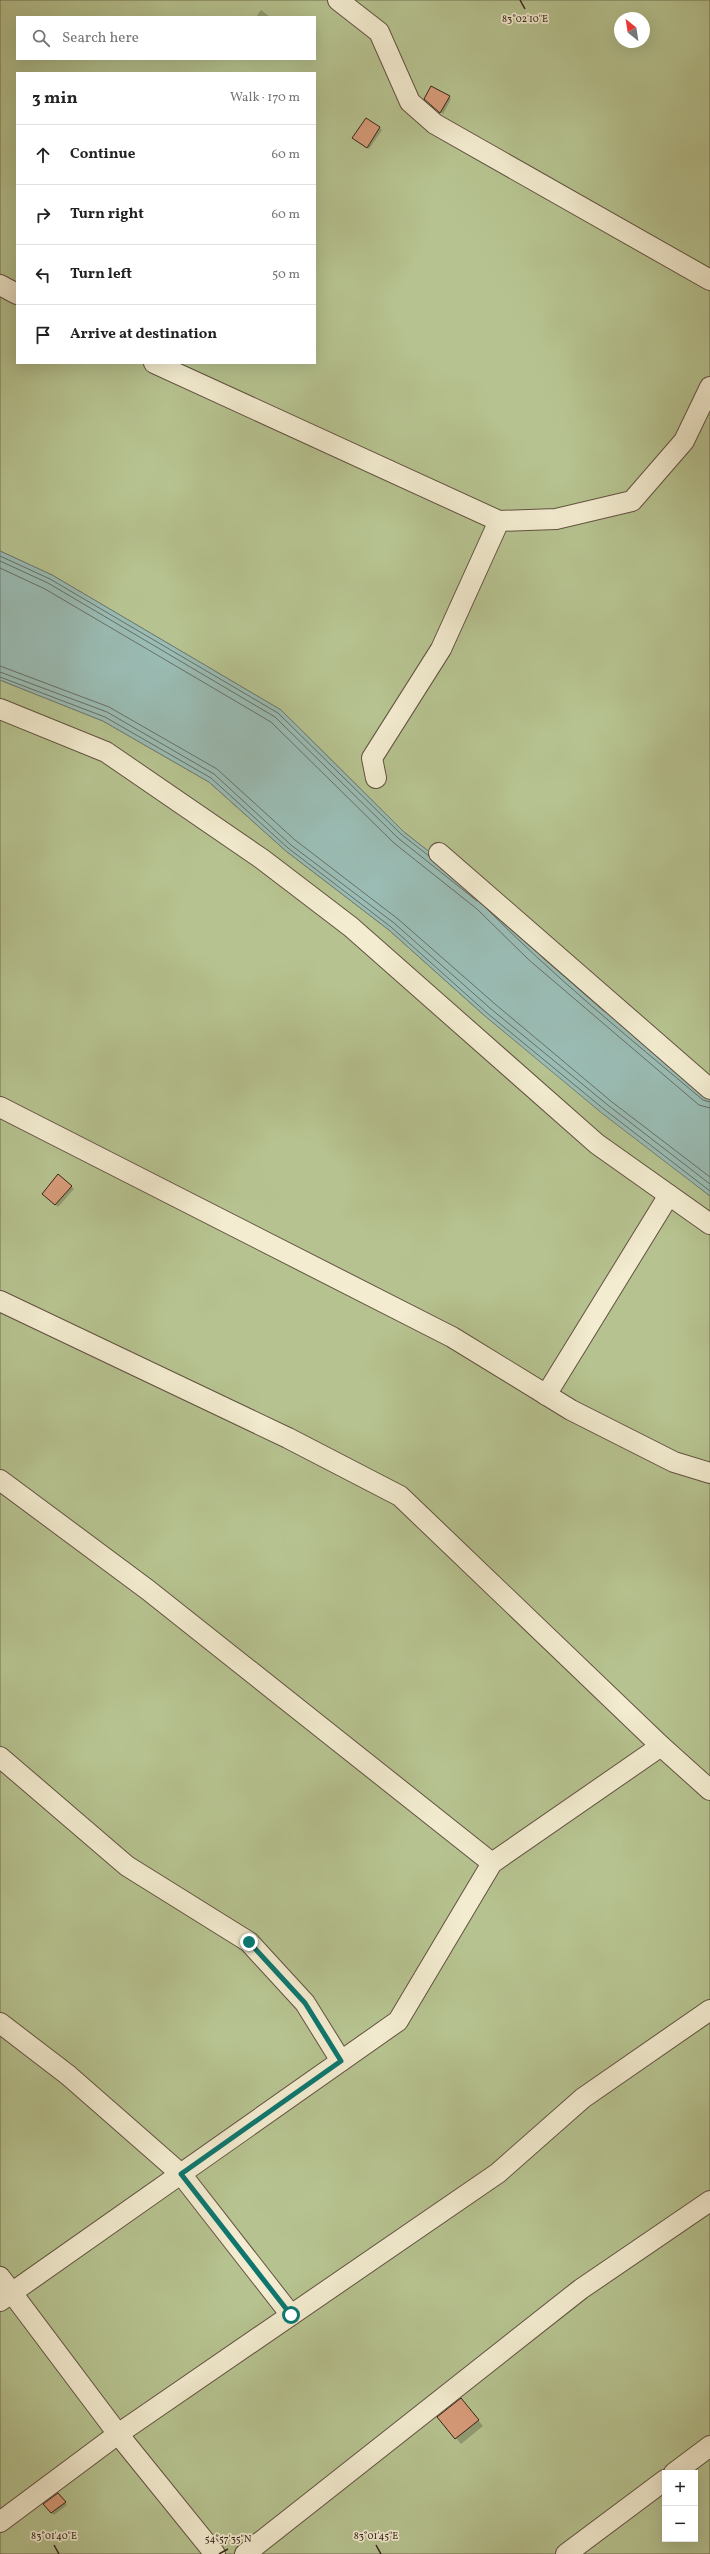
<!DOCTYPE html>
<meta charset="utf-8">
<style>
:root{--surface:#fff;--page:#f6f6f6;--text:#222;--muted:#767676;--line:#e0e0e0}
body{margin:0;font-family:Vollkorn,serif;background:var(--page);color:var(--text)}
.controls{position:absolute;right:12px;bottom:12px;display:grid;overflow:hidden;border-radius:0px;box-shadow:0 4px 16px #0002}
.controls button{width:36px;height:36px;display:grid;place-items:center;padding:0;border:0;border-bottom:1px solid var(--line);background:var(--surface);color:var(--text);font:20px sans-serif}
.compass{position:absolute;left:614px;top:12px;width:36px;height:36px;border-radius:50%;background:var(--surface);box-shadow:0 4px 16px #0002;rotate:330deg}
.stop{position:absolute;width:12px;height:12px;margin:-9px;border:3px solid #0f766e;border-radius:50%;background:#fff}
.stop.end{background:#0f766e;border-color:#fff;box-shadow:0 1px 4px #0008}
.list{margin:0;padding:0;list-style:none}
h2{display:flex;justify-content:space-between;align-items:center;height:52px;margin:0;padding:0 16px;font-size:17px}
h2 small{font-size:13px;font-weight:400;color:var(--muted)}
.list li{display:grid;grid-template-columns:26px 1fr auto;gap:12px;align-items:center;box-sizing:border-box;height:60px;padding:0 16px;border-top:1px solid var(--line)}
.list b{display:block;font-size:15px;white-space:nowrap}
.list em{font-size:13px;font-style:normal;color:var(--muted)}
.icon{flex:none;width:22px;height:22px;fill:none;stroke:currentColor;stroke-width:2;stroke-linecap:round;stroke-linejoin:round}
.map{position:relative;flex:none;width:710px;height:2554px;overflow:hidden}
.search{position:absolute;background:var(--surface);box-shadow:0 4px 16px #0002;left:16px;top:16px;width:300px;height:44px;display:flex;align-items:center;gap:10px;box-sizing:border-box;padding:0 14px;border-radius:0px;color:var(--muted);font-size:15px}
.panel{position:absolute;background:var(--surface);box-shadow:0 4px 16px #0002;left:16px;top:72px;width:300px;height:292px;border-radius:0px}
.map>svg:first-child{display:block}
.green{fill:#b6c390;stroke:#757255;fill-rule:evenodd}
.water{fill:#9abcb4;stroke:#717e76}
.shadow{fill:#0003}
.lines{fill:none;stroke-linecap:round;stroke-linejoin:round}
.shore{stroke:#676f67;stroke-width:1}
.building{fill:#d79b79;stroke:#34221a}
.minor-casing{stroke:#625241;stroke-width:22}
.minor{stroke:#f3ecd0;stroke-width:20}
.route{stroke:#0f766e;stroke-width:5}
.ticks{fill:none;stroke:#34221a;stroke-width:1.5}
.ticks-label{font-size:10px;text-anchor:middle;fill:#34221a;stroke:#f3ecd0;stroke-width:3.5;stroke-linejoin:round;paint-order:stroke}
</style>
<div class="map">
<svg width="710" height="2554" viewBox="0 0 710 2554">
<rect width="100%" height="100%" fill="#ece1b6"/>
<filter id="stains"><feTurbulence type="fractalNoise" baseFrequency=".005" numOctaves="4"/><feColorMatrix values="0 0 0 0 .2 0 0 0 0 .09 0 0 0 0 .02 0 0 0 .5 -.17"/></filter>
<radialGradient id="worn" r=".72"><stop offset=".6" stop-color="#630" stop-opacity="0"/><stop offset="1" stop-color="#630" stop-opacity=".3"/></radialGradient>
<g class="green">
<path d="M0,0h710v1094l-223,-197 -83,-65 -123,-122 -229,-135 -52,-24zM17,17h298v42h-298zM620,18h24v24h-24zM17,73h298v290h-298z"/>
<path d="M0,680l103,41 106,61 77,69 103,79 96,86 225,180v1358h-710zM665,2473h30v66h-30z"/>
</g>
<polygon class="water" points="0,551 52,575 281,710 404,832 487,897 710,1094 710,1196 603,1114 485,1016 389,930 286,851 209,782 103,721 0,680"/>
<g class="shadow">
<polygon points="261,10 270,17 256,17"/>
<polygon points="449,97 451,99 443,114 425,98"/>
<polygon points="380,128 382,130 369,149 356,141"/>
<polygon points="71,1186 74,1189 58,1207 46,1196"/>
<polygon points="466,2405 483,2426 461,2444 438,2417"/>
<polygon points="61,2496 67,2505 54,2515 51,2513"/>
</g>
<g class="lines">
<g class="shore">
<polyline points="0,556 50,579 278,713 401,834 429,856"/>
<polyline points="0,561 48,583 275,717 398,838 477,901"/>
<polyline points="0,568 45,589 271,722 394,843 477,909 529,960 699,1105 710,1108"/>
<polyline points="0,666 109,707 217,769 295,840 398,919 495,1004 612,1102 710,1177"/>
<polyline points="0,672 107,712 214,774 291,845 394,923 491,1009 609,1106 710,1184"/>
<polyline points="0,677 105,717 211,778 288,848 391,927 487,1013 605,1110 710,1191"/>
<path d="M484,906c69,70 144,131 219,194l7,2"/>
<polyline points="541,956 605,1012"/>
</g>
</g>
<g class="building">
<polygon points="431,86 450,96 440,113 424,99"/>
<polygon points="366,118 380,127 367,148 352,138"/>
<polygon points="58,1174 72,1186 55,1205 42,1194"/>
<polygon points="461,2398 479,2420 455,2439 437,2417"/>
<polygon points="58,2493 66,2502 51,2513 43,2504"/>
</g>
<g class="lines">
<defs>
<g id="minor">
<polyline points="338,0 379,32 410,102 435,124 710,280"/>
<polyline points="0,285 17,294"/>
<polyline points="154,363 499,521 556,519 632,501 684,441 710,387"/>
<polyline points="0,709 106,752 262,859 351,927 597,1144 710,1224"/>
<polyline points="376,778 372,758 441,649 499,521"/>
<polyline points="439,853 710,1089"/>
<polyline points="0,1107 452,1337 571,1410 674,1462 710,1473"/>
<polyline points="0,1301 288,1438 400,1496 661,1746 710,1790"/>
<polyline points="546,1395 669,1195"/>
<polyline points="0,1480 148,1590 492,1863"/>
<polyline points="0,1757 127,1866 249,1942 305,2003 341,2061"/>
<polyline points="0,2023 68,2075 181,2174 291,2315"/>
<polyline points="0,2277 118,2434 215,2554"/>
<polyline points="0,2301 398,2021 492,1863 661,1746"/>
<polyline points="674,2473 710,2446"/>
<polyline points="0,2522 118,2434 498,2173 583,2098 710,2010"/>
<polyline points="245,2554 581,2289 710,2201"/>
<polyline points="566,2554 665,2480"/>
</g>
</defs>
<use href="#minor" class="minor-casing"/>
<use href="#minor" class="minor"/>
</g>
<g class="lines">
<polyline class="route" points="249,1942 305,2003 341,2061 181,2174 291,2315"/>
</g>
<path class="ticks" d="M520,0l5,9M54,2545l5,9M376,2545l5,9M219,2554l9,-5"/>
<g class="ticks-label">
<text x="525" y="22">83°02'10"E</text>
<text x="54" y="2539">83°01'40"E</text>
<text x="376" y="2539">83°01'45"E</text>
<text x="228" y="2542">54°57'35"N</text>
</g>
<rect width="100%" height="100%" filter="url(#stains)"/>
<rect width="100%" height="100%" fill="url(#worn)"/>
</svg>
<div class="controls">
<button>+</button>
<button>−</button>
</div>
<svg class="compass" viewBox="-18 -18 36 36"><path d="M0-13l5 13h-10z" fill="#e53935"/><path d="M0 13l5-13h-10z" fill="#767676"/></svg>
<div class="stop" style="left:291px;top:2315px"></div>
<div class="stop end" style="left:249px;top:1942px"></div>
<div class="search"><svg class="icon" aria-label="search" viewBox="0 0 24 24"><circle cx="10" cy="10" r="6"/><path d="M15 15l6 6"/></svg>Search here</div>
<section class="panel">
<h2>3 min<small>Walk · 170 m</small></h2>
<ul class="list">
<li><svg class="icon" aria-label="ahead" viewBox="0 0 24 24"><path d="M12 20V5M6 11l6-6 6 6"/></svg><div><b>Continue</b></div><em>60 m</em></li>
<li><svg class="icon" aria-label="right" viewBox="0 0 24 24"><path d="M7 20v-9h11M14 6l5 5-5 5"/></svg><div><b>Turn right</b></div><em>60 m</em></li>
<li><svg class="icon" aria-label="left" viewBox="0 0 24 24"><path d="M17 20v-9H6M10 6l-5 5 5 5"/></svg><div><b>Turn left</b></div><em>50 m</em></li>
<li><svg class="icon" aria-label="arrive" viewBox="0 0 24 24"><path d="M6 21V4h12l-3 4 3 4H6"/></svg><div><b>Arrive at destination</b></div></li>
</ul>
</section>
</div>
